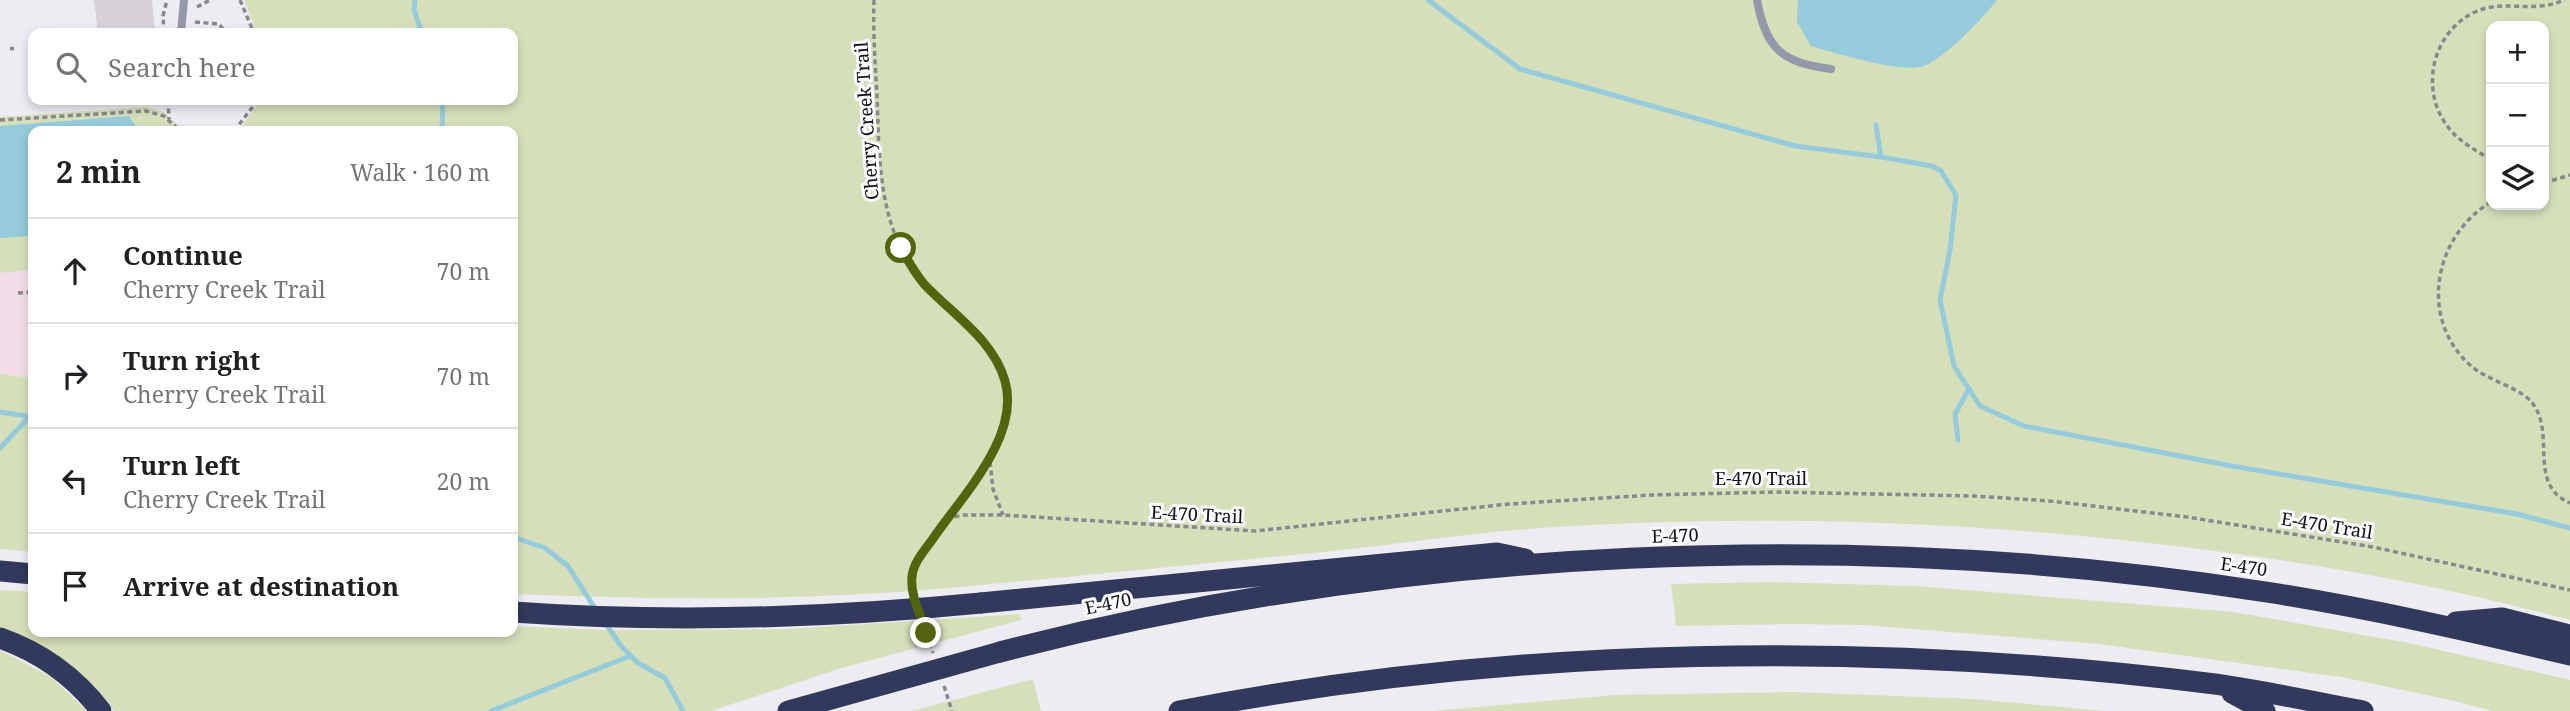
<!DOCTYPE html>
<meta charset="utf-8">
<style>
:root{--surface:#fff;--page:#f6f6f6;--text:#202124;--muted:#757577;--line:#e0e0e0}
body{margin:0;font-family:"Noto Serif",serif;background:var(--page);color:var(--text)}
.controls{position:absolute;right:21px;top:21px;display:grid;overflow:hidden;border-radius:14px;box-shadow:0 4px 10px #0003}
.controls button{width:63px;height:63px;display:grid;place-items:center;padding:0;border:0;border-bottom:2px solid var(--line);background:var(--surface);color:var(--text);font:35px sans-serif}
.stop{position:absolute;width:21px;height:21px;margin:-16px;border:5px solid #52640d;border-radius:50%;background:#fff}
.stop.end{background:#52640d;border-color:#fff;box-shadow:0 2px 7px #0008}
.list{margin:0;padding:0;list-style:none}
h2{display:flex;justify-content:space-between;align-items:center;height:91px;margin:0;padding:0 28px;font-size:30px}
h2 small{font-size:23px;font-weight:400;color:var(--muted)}
.list li{display:grid;grid-template-columns:46px 1fr auto;gap:21px;align-items:center;box-sizing:border-box;height:105px;padding:0 28px;border-top:2px solid var(--line)}
.list b{display:block;font-size:26px;white-space:nowrap}
.list p{margin:0;font-size:23px;white-space:nowrap;color:var(--muted)}
.list em{font-size:23px;font-style:normal;color:var(--muted)}
.icon{flex:none;width:38px;height:38px;fill:none;stroke:currentColor;stroke-width:2;stroke-linecap:round;stroke-linejoin:round}
.map{position:relative;flex:none;width:2570px;height:711px;overflow:hidden}
.search{position:absolute;background:var(--surface);box-shadow:0 4px 10px #0003;left:28px;top:28px;width:490px;height:77px;display:flex;align-items:center;gap:18px;box-sizing:border-box;padding:0 24px;border-radius:14px;color:var(--muted);font-size:26px}
.panel{position:absolute;background:var(--surface);box-shadow:0 4px 10px #0003;left:28px;top:126px;width:490px;height:511px;border-radius:14px}
.map>svg:first-child{display:block}
.commercial{fill:#f3dce8}
.green{fill:#d5e0bb;fill-rule:evenodd}
.water{fill:#95cbda}
.lines{fill:none;stroke-linecap:round;stroke-linejoin:round}
.stream{stroke:#95cbda;stroke-width:5}
.building{fill:#d7d2d9}
.path{stroke:#88878b;stroke-width:3.5;stroke-dasharray:5 3.5;stroke-linecap:butt}
.service{stroke:#9398aa;stroke-width:8}
.motorway{stroke:#313a5c;stroke-width:21}
.motorway-bridge{stroke:#313a5c;stroke-width:21}
.route{stroke:#52640d;stroke-width:9}
.labels{text-anchor:middle;dominant-baseline:central;stroke-width:6;stroke-linejoin:round;paint-order:stroke}
.street-label{font-size:18px;fill:#111012;stroke:#fbfafe}
</style>
<div class="map">
<svg width="2570" height="711" viewBox="0 0 2570 711">
<rect width="100%" height="100%" fill="#eeecf3"/>
<polygon class="commercial" points="33,270 33,378 0,374 0,273"/>
<g class="green">
<path d="M244,0h2326v620c-141,-38 -285,-62 -429,-78 -203,-22 -409,-28 -613,-13 -65,5 -131,15 -196,22 -128,13 -255,25 -383,37 -145,13 -291,12 -436,6v-463h-275l23,-31h252v-67h-256zM2491,26h53v179h-53z"/>
<polygon points="146,107 164,112 184,131 33,131 33,270 0,273 0,117"/>
<polygon points="0,374 33,378 33,552 0,549"/>
<polygon points="1770,582 1918,586 2234,612 2409,643 2570,680 2570,711 2492,711 2450,700 2341,677 2098,644 1864,625 1793,624 1676,626 1671,584"/>
<path d="M0,590l33,2v40h480v-6l93,4 181,-1 233,-15 1,6 -183,49 -127,42h-597c-28,-38 -70,-69 -114,-83z"/>
<polygon points="0,650 51,677 87,711 0,711"/>
<polygon points="1033,679 1041,711 912,711"/>
<polygon points="1794,692 1974,699 2105,711 1433,711 1613,695"/>
</g>
<g class="water">
<path d="M1798,0h199c-14,18 -52,58 -73,66 -22,8 -89,-13 -113,-20l-14,-24z"/>
<polygon points="129,116 139,131 33,131 33,236 0,238 0,126"/>
</g>
<g class="lines">
<g class="stream">
<polyline points="415,0 414,10 422,33"/>
<polyline points="1428,0 1520,69 1795,146 1881,157 1932,166 1941,171 1956,195 1950,250 1940,300 1954,366 1980,406 2024,426 2232,466 2517,514 2570,528"/>
<polyline points="1876,125 1881,157"/>
<polyline points="442,131 443,100"/>
<polyline points="0,412 33,417"/>
<polyline points="1958,440 1955,414 1969,389"/>
<polyline points="0,448 30,416"/>
<polyline points="513,537 545,548 568,566 596,610"/>
<polyline points="604,621 621,646 638,663 665,678 683,711"/>
<polyline points="491,711 630,656"/>
</g>
</g>
<polygon class="building" points="94,0 152,0 155,33 98,33"/>
<g class="lines">
<g class="path">
<polyline points="240,0 254,33"/>
<path d="M874,0c-1,32 1,63 3,95 2,53 1,107 25,156 16,33 45,52 70,78 13,14 29,35 33,54 14,57 -55,130 -86,175l-7,17v14"/>
<polyline points="197,7 210,0"/>
<polyline points="195,22 219,24 226,33"/>
<polyline points="164,33 163,16 167,0"/>
<polyline points="10,48 14,49"/>
<polyline points="168,100 169,119"/>
<polyline points="0,120 146,111 164,116 180,131"/>
<polyline points="234,131 258,100"/>
<path d="M2491,160c-15,-10 -32,-18 -43,-33 -29,-37 -16,-95 27,-115 22,-10 41,-4 64,-6 9,0 17,-3 26,-6"/>
<polyline points="2544,183 2570,175"/>
<path d="M2491,202c-57,34 -73,116 -21,163 17,16 51,22 63,39 23,31 -6,80 37,99"/>
<polyline points="18,293 33,292"/>
<polyline points="990,462 993,489 1003,515"/>
<polyline points="946,518 965,515 1003,515 1255,531 1509,504 1651,495 1775,492 1974,496 2050,501 2187,517 2373,547 2570,590"/>
<polyline points="924,627 933,653"/>
<polyline points="944,686 952,711"/>
</g>
<g class="service">
<path d="M1757,0c9,49 25,63 74,69"/>
<polyline points="181,33 184,0"/>
</g>
<g class="motorway">
<polyline points="0,571 33,574"/>
<polyline points="981,603 1497,553 1525,559"/>
<polyline points="2456,622 2502,618 2570,635"/>
<path d="M0,638c40,14 75,39 101,73"/>
<path d="M1000,652c404,-105 853,-125 1266,-60 102,16 203,39 304,63"/>
<polyline points="2232,693 2265,711"/>
<path d="M1179,711c340,-66 693,-70 1036,-27 50,7 99,18 148,27"/>
</g>
<g class="motorway-bridge">
<path d="M513,612c155,11 314,6 468,-9"/>
<polyline points="788,711 1000,652"/>
</g>
</g>
<g class="lines">
<path class="route" d="M901,248c7,13 14,25 23,36 28,30 69,55 81,97 16,56 -44,116 -73,159 -8,11 -19,23 -20,37 -2,18 9,39 14,56"/>
</g>
<g class="labels">
<g class="street-label">
<text transform="translate(866 121) rotate(-94)">Cherry Creek Trail</text>
<text x="1761" y="478">E-470 Trail</text>
<text transform="translate(1197 514) rotate(3)">E-470 Trail</text>
<text transform="translate(2327 525) rotate(9)">E-470 Trail</text>
<text transform="translate(1675 535) rotate(-2)">E-470</text>
<text transform="translate(2244 566) rotate(8)">E-470</text>
<text transform="translate(1108 603) rotate(-12)">E-470</text>
</g>
</g>
</svg>
<div class="controls">
<button>+</button>
<button>−</button>
<button><svg class="icon" aria-label="layers" viewBox="0 0 24 24"><path d="M12 4l9 5-9 5-9-5zM3 14l9 5 9-5"/></svg></button>
</div>
<div class="stop" style="left:901px;top:248px"></div>
<div class="stop end" style="left:926px;top:633px"></div>
<div class="search"><svg class="icon" aria-label="search" viewBox="0 0 24 24"><circle cx="10" cy="10" r="6"/><path d="M15 15l6 6"/></svg>Search here</div>
<section class="panel">
<h2>2 min<small>Walk · 160 m</small></h2>
<ul class="list">
<li><svg class="icon" aria-label="ahead" viewBox="0 0 24 24"><path d="M12 20V5M6 11l6-6 6 6"/></svg><div><b>Continue</b><p>Cherry Creek Trail</p></div><em>70 m</em></li>
<li><svg class="icon" aria-label="right" viewBox="0 0 24 24"><path d="M7 20v-9h11M14 6l5 5-5 5"/></svg><div><b>Turn right</b><p>Cherry Creek Trail</p></div><em>70 m</em></li>
<li><svg class="icon" aria-label="left" viewBox="0 0 24 24"><path d="M17 20v-9H6M10 6l-5 5 5 5"/></svg><div><b>Turn left</b><p>Cherry Creek Trail</p></div><em>20 m</em></li>
<li><svg class="icon" aria-label="arrive" viewBox="0 0 24 24"><path d="M6 21V4h12l-3 4 3 4H6"/></svg><div><b>Arrive at destination</b></div></li>
</ul>
</section>
</div>
